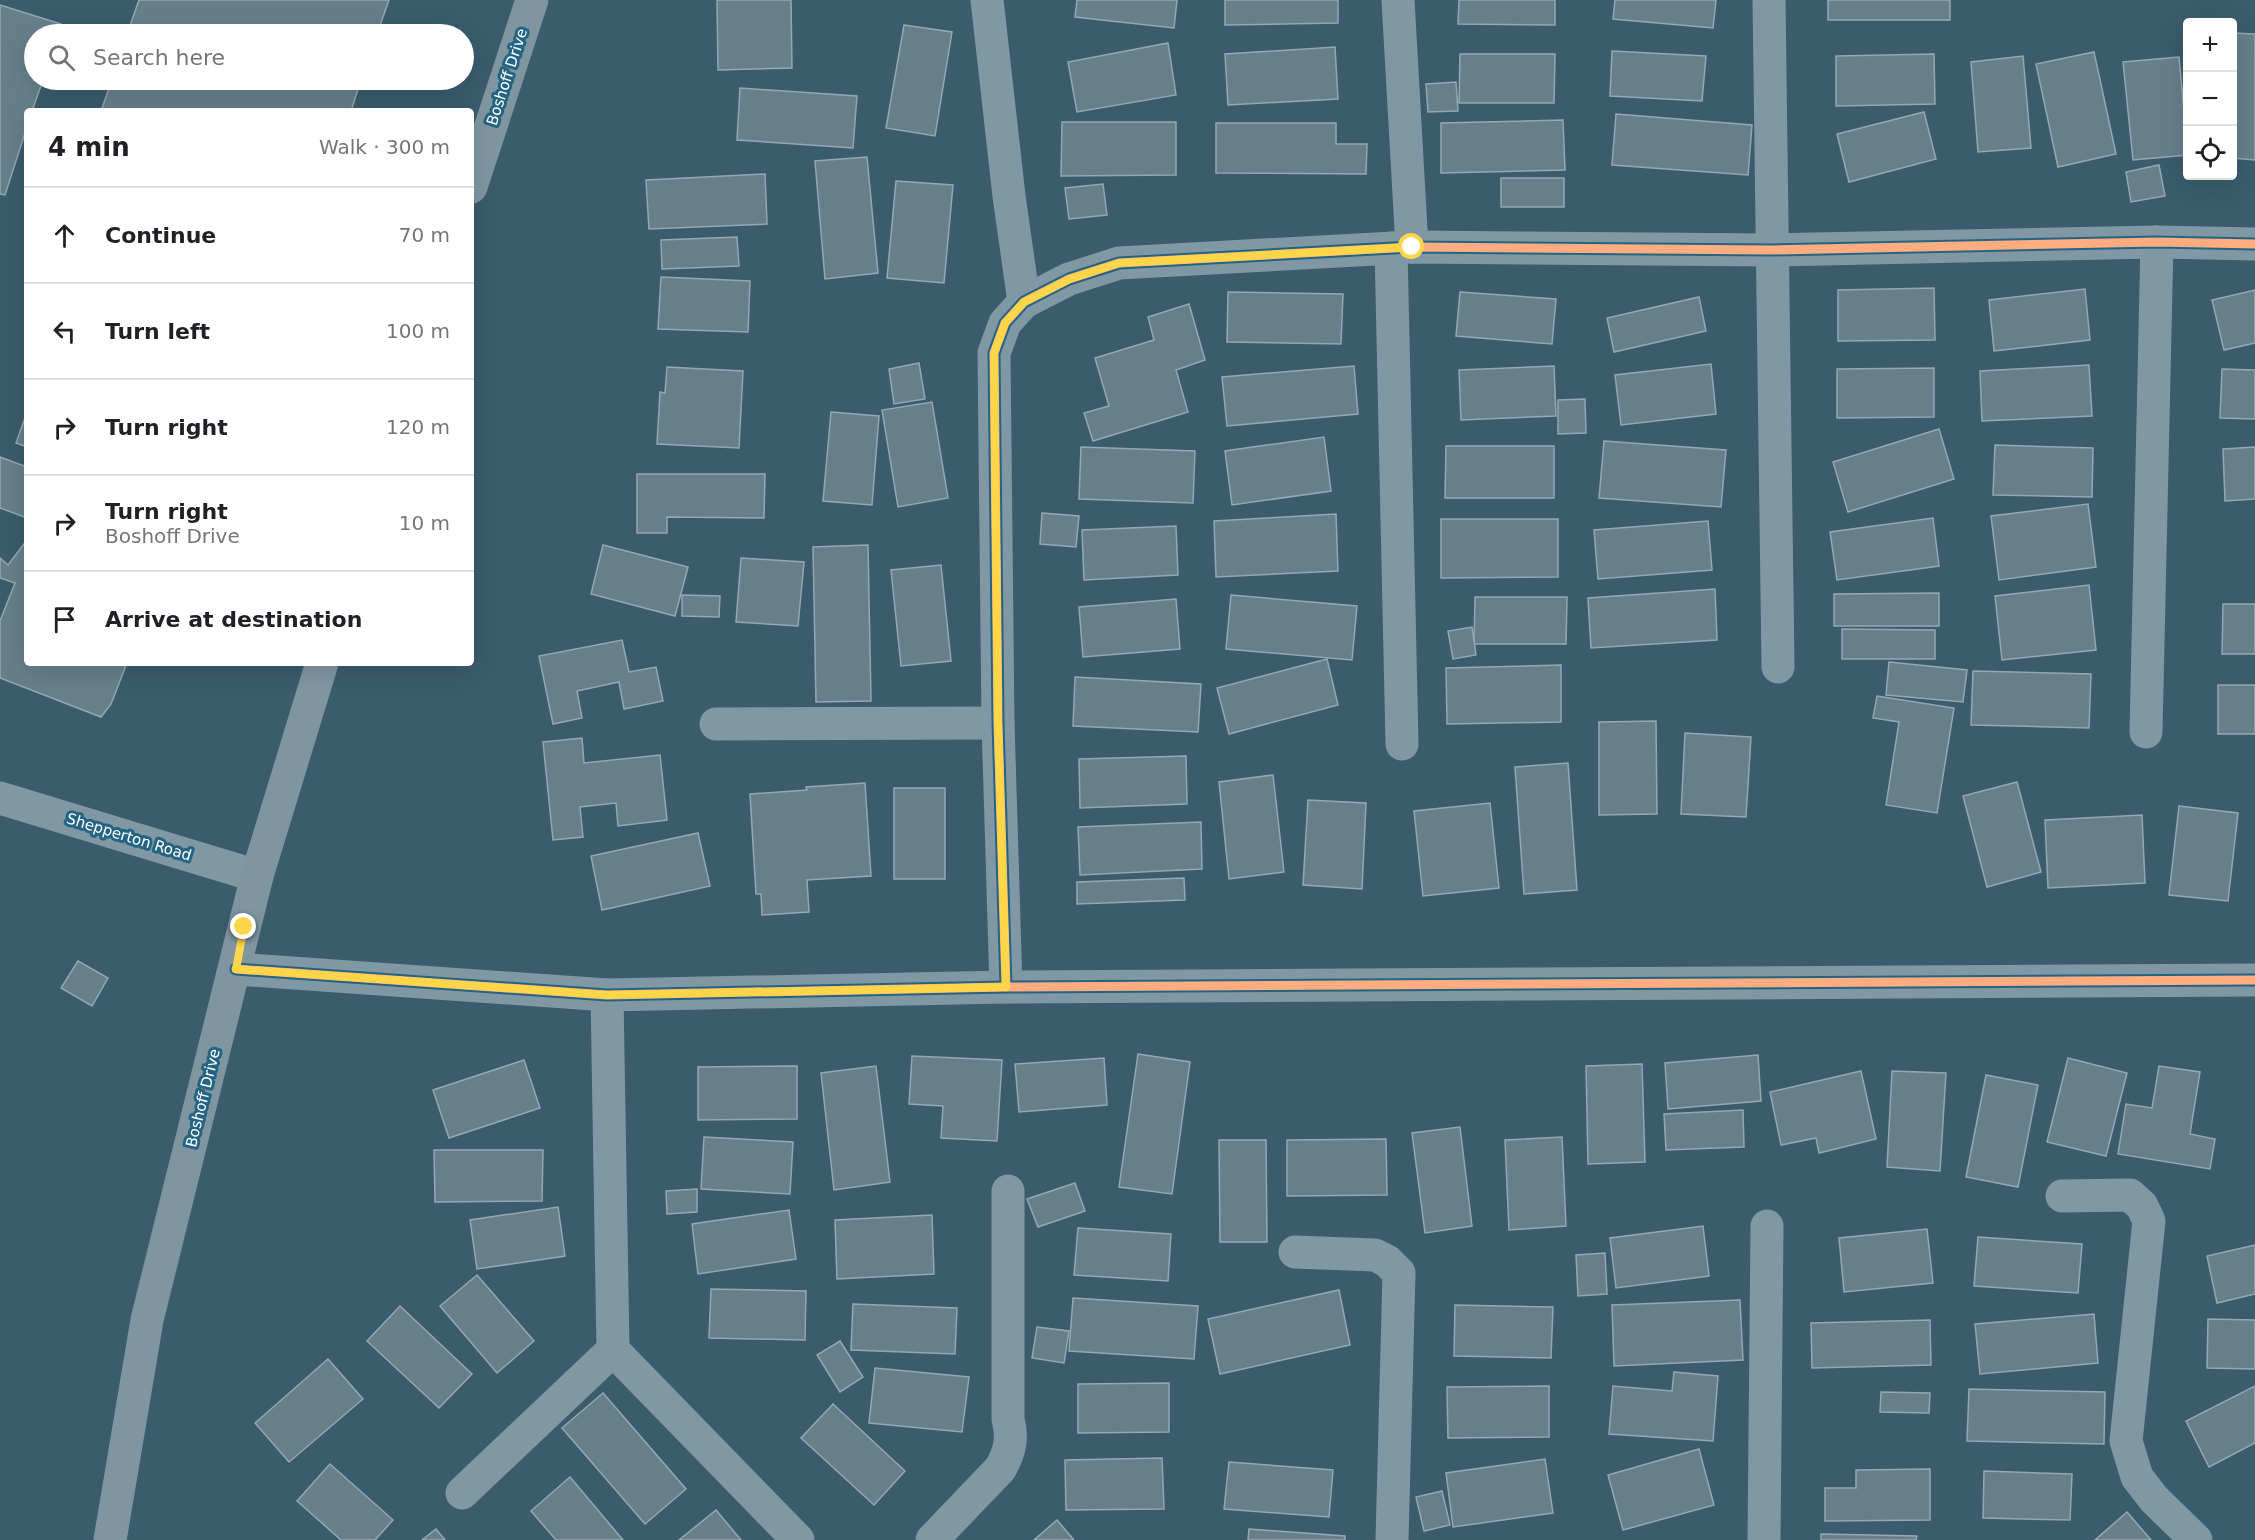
<!DOCTYPE html>
<meta charset="utf-8">
<style>
:root{--surface:#fff;--page:#f6f6f6;--text:#202124;--muted:#757577;--line:#e0e0e0}
body{margin:0;font-family:"DejaVu Sans",sans-serif;background:var(--page);color:var(--text)}
.controls{position:absolute;right:18px;top:18px;display:grid;overflow:hidden;border-radius:6px;box-shadow:0 6px 24px #0002}
.controls button{width:54px;height:54px;display:grid;place-items:center;padding:0;border:0;border-bottom:2px solid var(--line);background:var(--surface);color:var(--text);font:30px sans-serif}
.stop{position:absolute;width:18px;height:18px;margin:-14px;border:4px solid #ffd54a;border-radius:50%;background:#fff}
.stop.end{background:#ffd54a;border-color:#fff;box-shadow:0 2px 6px #0008}
.list{margin:0;padding:0;list-style:none}
h2{display:flex;justify-content:space-between;align-items:center;height:78px;margin:0;padding:0 24px;font-size:26px}
h2 small{font-size:20px;font-weight:400;color:var(--muted)}
.list li{display:grid;grid-template-columns:39px 1fr auto;gap:18px;align-items:center;box-sizing:border-box;height:96px;padding:0 24px;border-top:2px solid var(--line)}
.list b{display:block;font-size:22px;white-space:nowrap}
.list p{margin:0;font-size:20px;white-space:nowrap;color:var(--muted)}
.list em{font-size:20px;font-style:normal;color:var(--muted)}
.icon{flex:none;width:33px;height:33px;fill:none;stroke:currentColor;stroke-width:2;stroke-linecap:round;stroke-linejoin:round}
.map{position:relative;flex:none;width:2255px;height:1540px;overflow:hidden}
.search{position:absolute;background:var(--surface);box-shadow:0 6px 24px #0002;left:24px;top:24px;width:450px;height:66px;display:flex;align-items:center;gap:15px;box-sizing:border-box;padding:0 21px;border-radius:33px;color:var(--muted);font-size:22px}
.panel{position:absolute;background:var(--surface);box-shadow:0 6px 24px #0002;left:24px;top:108px;width:450px;height:558px;border-radius:6px}
.map>svg:first-child{display:block}
.building{fill:#667f8b;stroke:#94a8b2;stroke-width:1.5}
.lines{fill:none;stroke-linecap:round;stroke-linejoin:round}
.minor{stroke:#8098a3;stroke-width:33}
.major{stroke:#7f96a1;stroke-width:33}
.cycleway-casing{stroke:#246483;stroke-width:13}
.cycleway{stroke:#ffac80;stroke-width:9}
.route{stroke:#ffd54a;stroke-width:8}
.labels{text-anchor:middle;dominant-baseline:central;stroke-width:6;stroke-linejoin:round;paint-order:stroke}
.street-label{font-size:15px;fill:#fff;stroke:#246483}
</style>
<div class="map">
<svg width="2255" height="1540" viewBox="0 0 2255 1540">
<rect width="100%" height="100%" fill="#3a5c6d"/>
<g class="building">
<polygon points="139,0 389,0 377,34 127,34"/>
<polygon points="717,0 791,0 792,68 718,70"/>
<polygon points="1077,0 1177,0 1174,28 1075,17"/>
<polygon points="1225,0 1338,0 1338,23 1225,25"/>
<polygon points="1459,0 1555,0 1555,25 1458,24"/>
<polygon points="1615,0 1716,0 1713,28 1613,19"/>
<rect x="1828" y="0" width="122" height="20"/>
<polygon points="0,5 61,24 58,34 34,34 34,80 43,80 32,111 27,111 27,127 5,195 0,194"/>
<polygon points="904,25 952,32 935,136 886,128"/>
<polygon points="2232,33 2255,34 2255,160 2232,158"/>
<polygon points="1168,43 1176,95 1077,112 1068,62"/>
<polygon points="1335,47 1338,99 1228,105 1225,54"/>
<polygon points="1612,51 1706,56 1702,101 1610,96"/>
<polygon points="2094,52 2116,154 2058,167 2036,64"/>
<polygon points="1460,54 1555,54 1554,103 1459,103"/>
<polygon points="1934,54 1935,104 1836,106 1836,56"/>
<polygon points="2023,56 2031,148 1978,152 1971,62"/>
<polygon points="2179,57 2188,155 2133,160 2123,62"/>
<polygon points="112,80 361,80 351,111 101,111"/>
<polygon points="1456,82 1458,111 1428,112 1426,84"/>
<polygon points="740,88 857,96 853,148 737,140"/>
<polygon points="1924,112 1936,159 1849,182 1837,134"/>
<polygon points="1616,114 1752,125 1748,175 1612,165"/>
<polygon points="1563,120 1565,170 1441,173 1441,123"/>
<polygon points="1062,122 1176,122 1176,175 1061,176"/>
<polygon points="1216,123 1336,123 1336,144 1367,144 1366,174 1216,173"/>
<polygon points="867,157 878,273 825,279 815,161"/>
<polygon points="2159,165 2165,196 2131,202 2126,172"/>
<polygon points="765,174 767,224 649,229 646,180"/>
<rect x="1501" y="178" width="63" height="29"/>
<polygon points="896,181 953,185 944,283 887,278"/>
<polygon points="1103,184 1107,215 1069,219 1065,188"/>
<polygon points="737,237 739,266 662,269 661,240"/>
<polygon points="661,277 750,281 748,332 658,329"/>
<polygon points="1934,288 1935,340 1838,341 1838,290"/>
<polygon points="2085,289 2090,340 1994,351 1989,300"/>
<polygon points="2255,290 2255,343 2224,350 2212,300"/>
<polygon points="1228,292 1343,294 1341,344 1227,342"/>
<polygon points="1460,292 1556,299 1552,344 1456,336"/>
<polygon points="1699,297 1706,331 1614,352 1607,318"/>
<polygon points="1189,304 1205,360 1176,370 1188,412 1093,441 1084,413 1109,406 1095,358 1154,340 1148,317"/>
<polygon points="919,363 925,399 894,404 889,369"/>
<polygon points="1711,364 1716,414 1621,425 1615,375"/>
<polygon points="2089,365 2092,416 1982,421 1980,371"/>
<polygon points="1354,366 1358,414 1227,426 1222,377"/>
<polygon points="1554,366 1556,416 1461,420 1459,370"/>
<polygon points="667,367 743,371 739,448 657,444 660,392 665,393"/>
<polygon points="1934,368 1934,417 1837,418 1837,369"/>
<polygon points="2222,369 2255,370 2255,419 2220,418"/>
<polygon points="1585,399 1586,433 1558,434 1558,400"/>
<polygon points="932,402 948,498 898,507 882,410"/>
<polygon points="27,412 27,447 16,443"/>
<polygon points="831,412 879,416 872,505 823,501"/>
<polygon points="1939,429 1954,479 1848,512 1833,462"/>
<polygon points="1324,437 1331,491 1232,505 1225,451"/>
<polygon points="1604,441 1726,450 1721,507 1599,498"/>
<polygon points="1995,445 2093,448 2092,497 1993,495"/>
<polygon points="1446,446 1554,446 1554,498 1445,498"/>
<polygon points="1081,447 1195,451 1193,503 1079,499"/>
<polygon points="2255,447 2255,499 2225,501 2223,449"/>
<polygon points="0,457 27,467 27,518 0,508"/>
<polygon points="637,474 765,474 764,518 667,517 667,533 637,533"/>
<polygon points="2088,504 2096,567 1999,580 1991,516"/>
<polygon points="1042,513 1079,516 1076,547 1040,544"/>
<polygon points="1336,514 1338,571 1216,577 1214,521"/>
<polygon points="1933,518 1939,566 1837,580 1830,532"/>
<polygon points="1441,519 1558,519 1558,577 1441,578"/>
<polygon points="1708,521 1712,570 1598,579 1594,530"/>
<polygon points="1176,526 1178,575 1084,580 1082,530"/>
<polygon points="27,540 27,663 127,663 111,704 101,717 0,678 0,621 15,583 0,578 0,558 8,565"/>
<polygon points="603,545 688,567 675,616 591,594"/>
<polygon points="868,545 871,701 816,702 813,547"/>
<polygon points="741,558 804,562 798,626 736,622"/>
<polygon points="941,565 951,661 901,666 891,570"/>
<polygon points="2089,585 2096,650 2002,660 1995,596"/>
<polygon points="1715,589 1717,640 1591,648 1588,598"/>
<polygon points="1939,593 1939,626 1834,626 1834,594"/>
<polygon points="682,595 720,596 719,617 682,616"/>
<polygon points="1231,595 1357,606 1352,660 1226,649"/>
<polygon points="1475,597 1567,597 1566,644 1474,644"/>
<polygon points="1176,599 1180,649 1083,657 1079,607"/>
<polygon points="2223,604 2255,604 2255,654 2222,654"/>
<polygon points="1472,627 1476,655 1453,659 1448,631"/>
<polygon points="1842,629 1935,630 1935,659 1842,659"/>
<polygon points="622,640 629,672 656,667 663,701 624,709 619,682 577,691 582,718 553,724 539,656"/>
<polygon points="1327,659 1338,705 1229,734 1217,688"/>
<polygon points="1889,662 1967,670 1963,702 1886,695"/>
<polygon points="1561,665 1561,722 1447,724 1446,668"/>
<polygon points="1973,671 2091,674 2089,728 1971,725"/>
<polygon points="1075,677 1201,684 1198,732 1073,726"/>
<rect x="2218" y="685" width="37" height="49"/>
<polygon points="1877,696 1954,708 1937,813 1886,805 1899,722 1873,718"/>
<polygon points="1656,721 1657,814 1599,815 1599,722"/>
<polygon points="1685,733 1751,737 1746,817 1681,814"/>
<polygon points="582,738 584,763 660,755 667,820 618,826 616,803 580,807 583,837 553,840 543,742"/>
<polygon points="1186,756 1187,804 1080,808 1079,759"/>
<polygon points="1568,763 1577,890 1524,894 1515,767"/>
<polygon points="1273,775 1284,872 1229,879 1219,782"/>
<polygon points="2017,782 2041,872 1987,887 1963,796"/>
<polygon points="865,783 871,876 807,880 809,912 762,915 761,894 756,894 750,794 807,790 806,787"/>
<rect x="894" y="788" width="51" height="91"/>
<polygon points="1308,800 1366,803 1362,889 1303,885"/>
<polygon points="1490,803 1499,888 1423,896 1414,811"/>
<polygon points="2179,806 2238,813 2228,901 2169,895"/>
<polygon points="2142,815 2145,883 2048,888 2045,820"/>
<polygon points="1201,822 1202,869 1080,875 1078,827"/>
<polygon points="698,833 710,886 602,910 591,856"/>
<polygon points="1184,878 1185,900 1077,904 1077,882"/>
<polygon points="78,961 108,978 92,1006 61,988"/>
<polygon points="1138,1054 1190,1062 1172,1194 1119,1187"/>
<polygon points="1758,1055 1761,1101 1668,1109 1665,1063"/>
<polygon points="912,1056 1002,1060 997,1141 941,1138 943,1106 909,1104"/>
<polygon points="1104,1058 1107,1105 1019,1112 1015,1064"/>
<polygon points="2068,1058 2127,1073 2106,1156 2047,1142"/>
<polygon points="524,1060 540,1108 449,1138 433,1090"/>
<polygon points="1642,1064 1645,1162 1588,1164 1586,1066"/>
<polygon points="797,1066 797,1119 698,1120 698,1067"/>
<polygon points="876,1066 890,1182 834,1190 821,1073"/>
<polygon points="2159,1066 2200,1072 2190,1134 2215,1139 2210,1169 2118,1154 2126,1104 2152,1108"/>
<polygon points="1861,1071 1876,1139 1819,1153 1816,1138 1781,1145 1770,1092"/>
<polygon points="1892,1071 1946,1073 1940,1171 1887,1167"/>
<polygon points="1986,1075 2038,1085 2018,1187 1966,1177"/>
<polygon points="1743,1110 1744,1147 1666,1150 1664,1114"/>
<polygon points="1460,1127 1472,1226 1425,1233 1412,1133"/>
<polygon points="704,1137 793,1142 790,1194 701,1189"/>
<polygon points="1562,1137 1566,1226 1509,1230 1505,1140"/>
<polygon points="1386,1139 1387,1195 1287,1196 1287,1140"/>
<polygon points="1219,1140 1266,1140 1267,1242 1220,1242"/>
<polygon points="434,1150 543,1150 542,1201 435,1202"/>
<polygon points="1075,1183 1085,1211 1038,1227 1027,1199"/>
<polygon points="697,1189 697,1212 667,1214 666,1191"/>
<polygon points="558,1207 565,1256 477,1269 470,1220"/>
<polygon points="789,1210 796,1259 698,1274 692,1224"/>
<polygon points="932,1215 934,1274 837,1279 835,1220"/>
<polygon points="1703,1226 1709,1276 1616,1288 1610,1238"/>
<polygon points="1078,1228 1171,1234 1168,1281 1074,1275"/>
<polygon points="1927,1229 1933,1283 1844,1292 1839,1238"/>
<polygon points="1978,1237 2082,1244 2078,1293 1974,1286"/>
<polygon points="2255,1245 2255,1294 2217,1303 2207,1256"/>
<polygon points="1605,1253 1607,1294 1578,1296 1576,1255"/>
<polygon points="477,1275 534,1341 497,1373 440,1306"/>
<polygon points="711,1289 806,1291 805,1340 709,1338"/>
<polygon points="1339,1290 1350,1345 1220,1374 1208,1319"/>
<polygon points="1073,1298 1198,1306 1194,1359 1069,1351"/>
<polygon points="1740,1300 1743,1360 1614,1366 1612,1305"/>
<polygon points="853,1304 957,1308 955,1354 851,1350"/>
<polygon points="1455,1305 1553,1307 1551,1358 1454,1356"/>
<polygon points="400,1306 472,1374 439,1408 367,1341"/>
<polygon points="2094,1314 2098,1363 1980,1374 1975,1324"/>
<polygon points="2208,1319 2255,1320 2255,1369 2207,1368"/>
<polygon points="1930,1320 1931,1365 1812,1368 1811,1323"/>
<polygon points="1037,1327 1069,1331 1064,1363 1032,1358"/>
<polygon points="840,1341 863,1377 840,1392 817,1355"/>
<polygon points="328,1359 363,1399 289,1462 255,1423"/>
<polygon points="875,1368 969,1377 962,1432 869,1423"/>
<polygon points="1674,1372 1718,1376 1713,1441 1609,1434 1613,1386 1672,1391"/>
<polygon points="1169,1383 1169,1432 1078,1433 1078,1384"/>
<polygon points="1549,1386 1549,1437 1448,1438 1447,1387"/>
<polygon points="2255,1386 2255,1443 2209,1467 2186,1421"/>
<polygon points="1969,1389 2105,1392 2104,1444 1967,1441"/>
<polygon points="1881,1392 1930,1393 1929,1413 1880,1412"/>
<polygon points="603,1393 686,1489 645,1524 562,1428"/>
<polygon points="833,1404 905,1471 874,1505 801,1438"/>
<polygon points="1699,1449 1714,1505 1623,1530 1608,1475"/>
<polygon points="1162,1458 1164,1509 1066,1510 1065,1460"/>
<polygon points="1545,1459 1553,1513 1453,1527 1446,1473"/>
<polygon points="1229,1462 1333,1470 1329,1517 1224,1509"/>
<polygon points="330,1464 393,1520 375,1540 341,1540 297,1501"/>
<polygon points="1930,1469 1930,1520 1825,1521 1825,1488 1856,1488 1856,1470"/>
<polygon points="1984,1471 2072,1474 2070,1520 1983,1518"/>
<polygon points="570,1477 623,1540 556,1540 531,1511"/>
<polygon points="1442,1491 1450,1525 1424,1531 1416,1497"/>
<polygon points="716,1510 741,1540 679,1540"/>
<polygon points="2127,1512 2151,1540 2095,1540"/>
<polygon points="1057,1520 1074,1540 1034,1540"/>
<polygon points="436,1529 445,1540 422,1540"/>
<polygon points="1249,1529 1345,1536 1345,1540 1248,1540"/>
<polygon points="1821,1534 1917,1536 1916,1540 1821,1540"/>
</g>
<g class="lines">
<g class="minor">
<polyline points="987,0 1009,196 1024,302"/>
<polyline points="1398,0 1412,247"/>
<polyline points="1769,0 1778,667"/>
<polyline points="1391,248 1402,744"/>
<polyline points="716,724 998,723"/>
<polyline points="2146,732 2157,242"/>
<polyline points="0,798 257,876"/>
<polyline points="236,969 607,995 1006,987 2255,980"/>
<polyline points="1006,987 998,723 994,353 1005,323 1024,302 1069,279 1119,263 1412,247 1772,250 2157,242 2255,244"/>
<polyline points="607,995 613,1350 798,1540"/>
<polyline points="2062,1196 2130,1195 2142,1206 2149,1221 2126,1441 2137,1477 2154,1499 2196,1540"/>
<polyline points="1295,1252 1375,1255 1387,1261 1399,1273 1392,1540"/>
<polyline points="462,1493 613,1350"/>
<path d="M932,1540l68,-71c10,-17 13,-31 8,-50v-228"/>
<polyline points="1764,1540 1767,1226"/>
</g>
<g class="major">
<polyline points="471,187 532,0"/>
<polyline points="110,1540 147,1320 257,876 322,663"/>
</g>
<defs>
<g id="cycleway">
<polyline points="236,969 607,995 1006,987 2255,980"/>
<polyline points="1006,987 998,723 994,353 1005,323 1024,302 1069,279 1119,263 1412,247 1772,250 2157,242 2255,244"/>
</g>
</defs>
<use href="#cycleway" class="cycleway-casing"/>
<use href="#cycleway" class="cycleway"/>
</g>
<g class="lines">
<polyline class="route" points="244,927 236,969 607,995 1006,987 998,723 994,353 1005,323 1024,302 1070,279 1119,263 1412,247"/>
</g>
<g class="labels">
<g class="street-label">
<text transform="translate(507 77) rotate(-72)">Boshoff Drive</text>
<text transform="translate(129 837) rotate(17)">Shepperton Road</text>
<text transform="translate(203 1098) rotate(-76)">Boshoff Drive</text>
</g>
</g>
</svg>
<div class="controls">
<button>+</button>
<button>−</button>
<button><svg class="icon" aria-label="locate" viewBox="0 0 24 24"><circle cx="12" cy="12" r="6"/><path d="M12 2v4M12 18v4M2 12h4M18 12h4"/></svg></button>
</div>
<div class="stop" style="left:1412px;top:247px"></div>
<div class="stop end" style="left:244px;top:927px"></div>
<div class="search"><svg class="icon" aria-label="search" viewBox="0 0 24 24"><circle cx="10" cy="10" r="6"/><path d="M15 15l6 6"/></svg>Search here</div>
<section class="panel">
<h2>4 min<small>Walk · 300 m</small></h2>
<ul class="list">
<li><svg class="icon" aria-label="ahead" viewBox="0 0 24 24"><path d="M12 20V5M6 11l6-6 6 6"/></svg><div><b>Continue</b></div><em>70 m</em></li>
<li><svg class="icon" aria-label="left" viewBox="0 0 24 24"><path d="M17 20v-9H6M10 6l-5 5 5 5"/></svg><div><b>Turn left</b></div><em>100 m</em></li>
<li><svg class="icon" aria-label="right" viewBox="0 0 24 24"><path d="M7 20v-9h11M14 6l5 5-5 5"/></svg><div><b>Turn right</b></div><em>120 m</em></li>
<li><svg class="icon" aria-label="right" viewBox="0 0 24 24"><path d="M7 20v-9h11M14 6l5 5-5 5"/></svg><div><b>Turn right</b><p>Boshoff Drive</p></div><em>10 m</em></li>
<li><svg class="icon" aria-label="arrive" viewBox="0 0 24 24"><path d="M6 21V4h12l-3 4 3 4H6"/></svg><div><b>Arrive at destination</b></div></li>
</ul>
</section>
</div>
